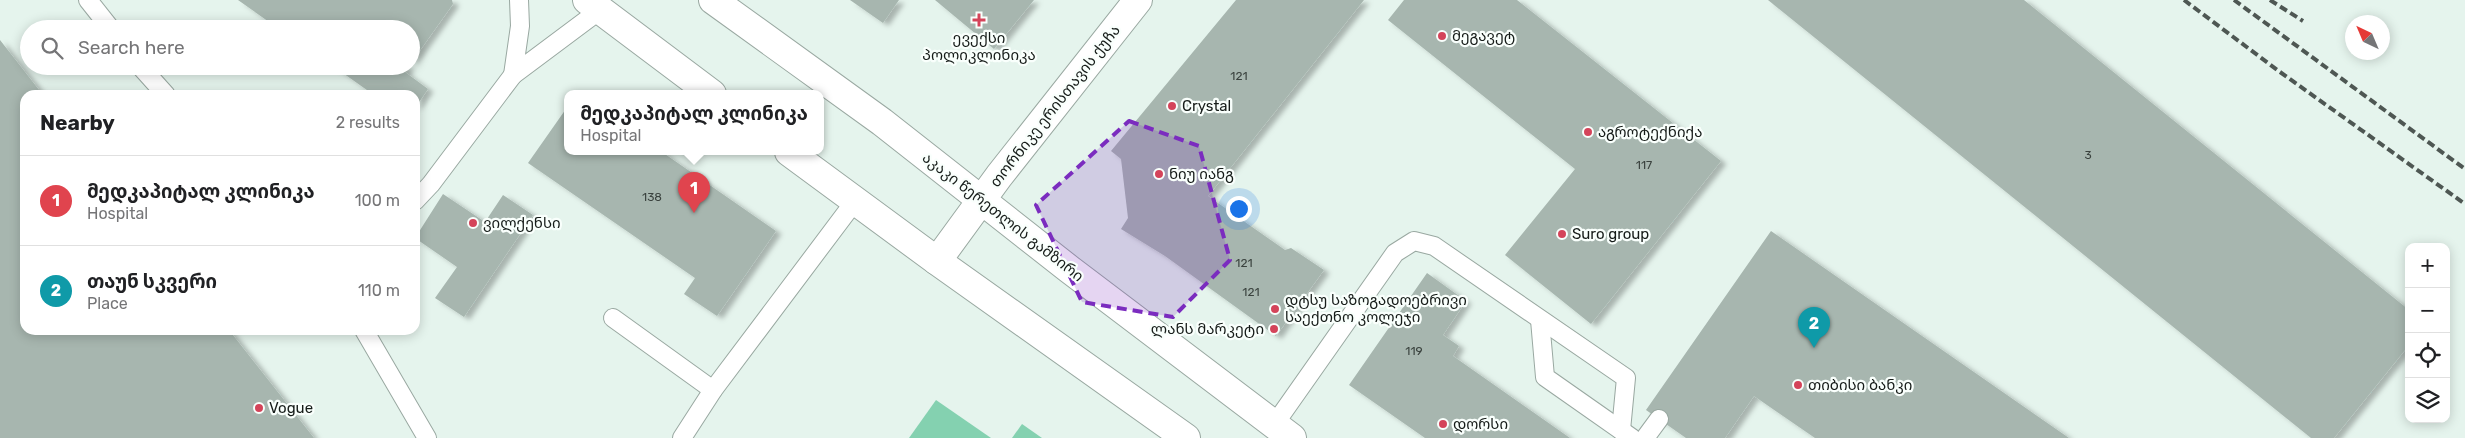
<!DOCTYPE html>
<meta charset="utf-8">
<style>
:root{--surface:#fff;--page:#f2f2f2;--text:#202124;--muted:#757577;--line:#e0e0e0;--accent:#b45309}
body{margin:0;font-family:Rubik,"Noto Sans Georgian",sans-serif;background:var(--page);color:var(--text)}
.controls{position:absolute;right:15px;bottom:15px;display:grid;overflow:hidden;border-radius:10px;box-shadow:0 2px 12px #0003}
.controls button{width:45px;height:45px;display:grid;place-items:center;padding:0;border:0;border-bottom:1px solid var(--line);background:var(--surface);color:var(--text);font:25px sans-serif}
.compass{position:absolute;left:2345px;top:15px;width:45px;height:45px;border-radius:50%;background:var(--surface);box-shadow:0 2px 12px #0003;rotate:316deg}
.you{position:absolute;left:1238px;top:208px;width:18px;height:18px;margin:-12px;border:4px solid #fff;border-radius:50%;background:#1a73e8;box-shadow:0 0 0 8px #1a73e833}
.badge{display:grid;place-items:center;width:32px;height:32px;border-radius:50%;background:var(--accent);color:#fff;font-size:16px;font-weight:700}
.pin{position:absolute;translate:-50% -41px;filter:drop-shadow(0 1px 2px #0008)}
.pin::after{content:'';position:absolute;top:26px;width:18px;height:15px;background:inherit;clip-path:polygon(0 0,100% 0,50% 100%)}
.popup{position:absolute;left:564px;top:90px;width:260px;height:65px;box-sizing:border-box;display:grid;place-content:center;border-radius:10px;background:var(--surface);filter:drop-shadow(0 1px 4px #0005);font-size:16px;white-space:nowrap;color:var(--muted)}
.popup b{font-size:19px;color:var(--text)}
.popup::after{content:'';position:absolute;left:50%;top:100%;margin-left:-10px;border:10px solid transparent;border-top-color:var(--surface)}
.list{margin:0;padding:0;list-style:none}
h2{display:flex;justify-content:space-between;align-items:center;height:65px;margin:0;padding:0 20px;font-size:21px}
h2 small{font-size:16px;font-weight:400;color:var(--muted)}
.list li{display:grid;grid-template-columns:32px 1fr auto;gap:15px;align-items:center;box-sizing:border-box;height:90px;padding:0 20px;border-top:1px solid var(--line)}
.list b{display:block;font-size:19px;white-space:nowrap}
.list p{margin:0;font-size:16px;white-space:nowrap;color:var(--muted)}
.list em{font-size:16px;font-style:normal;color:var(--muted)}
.icon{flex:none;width:28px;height:28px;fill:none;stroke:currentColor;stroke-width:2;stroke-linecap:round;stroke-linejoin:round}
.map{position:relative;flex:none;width:2465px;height:438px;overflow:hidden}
.search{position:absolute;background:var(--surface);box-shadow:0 2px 12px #0003;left:20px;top:20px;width:400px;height:55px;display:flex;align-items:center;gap:12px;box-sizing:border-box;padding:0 18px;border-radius:28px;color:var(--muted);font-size:19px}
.panel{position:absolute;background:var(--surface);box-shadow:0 2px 12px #0003;left:20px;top:90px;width:400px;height:245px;border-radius:15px}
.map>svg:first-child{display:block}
.forest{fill:#84d1b0}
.building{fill:#a7b6af;filter:url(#shadow)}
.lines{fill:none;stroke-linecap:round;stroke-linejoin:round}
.service-casing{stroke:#99a8a1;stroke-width:20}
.secondary-casing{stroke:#99a8a1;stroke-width:30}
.service{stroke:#fff;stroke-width:18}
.secondary{stroke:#fff;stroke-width:28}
.rail{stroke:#4e5753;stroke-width:4;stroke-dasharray:8 4;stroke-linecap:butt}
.marked{fill:#7b2cbf;fill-opacity:0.2;stroke:#7b2cbf;stroke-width:4;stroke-dasharray:10 6;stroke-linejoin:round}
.poi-dot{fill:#d4445a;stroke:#f9fffc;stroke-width:2}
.labels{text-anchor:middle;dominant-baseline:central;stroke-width:4.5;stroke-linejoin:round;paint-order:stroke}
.number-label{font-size:12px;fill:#3a423e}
.poi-label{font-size:15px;fill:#161c19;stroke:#f9fffc;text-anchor:start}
.street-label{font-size:15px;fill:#161c19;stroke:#f9fffc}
</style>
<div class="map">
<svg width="2465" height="438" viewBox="0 0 2465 438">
<defs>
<filter id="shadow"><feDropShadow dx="5.5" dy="3" stdDeviation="2.5" flood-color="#0004"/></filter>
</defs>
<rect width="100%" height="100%" fill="#e5f4ed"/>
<g class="forest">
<polygon points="936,400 991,438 909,438"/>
<polygon points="1022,424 1042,438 1012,438"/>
</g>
<g class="building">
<polygon points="238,0 452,0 453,4 411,63 411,29 279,29"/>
<polygon points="850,0 899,0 883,23"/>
<polygon points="935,0 1034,0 994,49"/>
<polygon points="1236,0 1364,0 1208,196 1285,250 1291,248 1324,270 1276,336 1165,256 1121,229 1128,218 1121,159 1111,151"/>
<polygon points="1404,0 1517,0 1721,161 1591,324 1505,255 1575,169 1388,20"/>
<polygon points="1768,0 2024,0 2409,310 2409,345 2334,438 2311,438"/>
<polygon points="0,40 43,95 25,95 25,330 229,330 314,438 0,438"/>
<polygon points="333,66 409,66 405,72 428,89 415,108 415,95 374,95"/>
<polygon points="568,106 568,152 662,152 776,231 717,316 684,294 695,278 528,163"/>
<polygon points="443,194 485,222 503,195 533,215 464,317 435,298 457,267 415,238"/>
<polygon points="1771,231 2069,438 1815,438 1754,396 1725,438 1686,438 1646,410"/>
<polygon points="1427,273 1466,301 1443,335 1459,346 1453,356 1570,438 1425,438 1349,385"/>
</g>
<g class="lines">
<defs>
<g id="service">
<polyline points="88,0 111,29"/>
<polyline points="519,0 520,26 513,75 600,10"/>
<polyline points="140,66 166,95"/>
<polyline points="415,201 431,184 513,75"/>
<polyline points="613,318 713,390"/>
<polyline points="1540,320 1545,377 1632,438"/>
<polyline points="364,330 427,438"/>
<polyline points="1274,425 1395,253 1414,241 1434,246 1626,378 1621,430"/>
<polyline points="682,438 713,390 855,201"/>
<polyline points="1645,438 1659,419"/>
</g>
<g id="secondary">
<polyline points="587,0 712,94"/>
<polyline points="713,0 882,122 1069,269 1292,438"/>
<polyline points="789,152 937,261 1186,438"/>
<polyline points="937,261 999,176 1138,0"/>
</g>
</defs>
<use href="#service" class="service-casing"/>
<use href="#secondary" class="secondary-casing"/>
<use href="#service" class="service"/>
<use href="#secondary" class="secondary"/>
<g class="rail">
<polyline points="2184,0 2280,72 2465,204"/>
<polyline points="2234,0 2465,169"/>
<polyline points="2270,0 2303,21"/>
</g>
</g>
<path class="marked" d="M1129,121l70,25 31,114 -57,57 -91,-15 -46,-97z"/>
<g class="poi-dot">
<path d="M976.5 12.5h5v5h5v5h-5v5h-5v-5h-5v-5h5z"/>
<circle cx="1442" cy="36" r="5"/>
<circle cx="1172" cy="106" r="5"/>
<circle cx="1588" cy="132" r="5"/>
<circle cx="1159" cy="174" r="5"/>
<circle cx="473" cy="223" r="5"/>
<circle cx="1562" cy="234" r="5"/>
<circle cx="1275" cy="309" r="5"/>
<circle cx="1274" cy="329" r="5"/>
<circle cx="1798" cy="385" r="5"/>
<circle cx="259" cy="408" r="5"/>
<circle cx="1443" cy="424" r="5"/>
</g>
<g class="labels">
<g class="number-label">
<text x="1239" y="76">121</text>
<text x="2088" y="155">3</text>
<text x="1644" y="165">117</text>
<text x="652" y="197">138</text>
<text x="1244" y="263">121</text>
<text x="1251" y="292">121</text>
<text x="1414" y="351">119</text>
</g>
<g class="poi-label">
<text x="1452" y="36">მეგავეტ</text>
<text x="979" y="38" text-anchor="middle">ევექსი<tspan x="979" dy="17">პოლიკლინიკა</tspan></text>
<text x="1182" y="106">Crystal</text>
<text x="1598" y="132">აგროტექნიქა</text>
<text x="1169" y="174">ნიუ იანგ</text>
<text x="483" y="223">ვილქენსი</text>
<text x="1572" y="234">Suro group</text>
<text x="1285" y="300">დტსუ საზოგადოებრივი<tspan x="1285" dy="17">საექთნო კოლეჯი</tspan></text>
<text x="1264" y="329" text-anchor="end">ლანს მარკეტი</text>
<text x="1808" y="385">თიბისი ბანკი</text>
<text x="269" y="408">Vogue</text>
<text x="1453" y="424">დორსი</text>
</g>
<g class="street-label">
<text transform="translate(1055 106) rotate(-52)">თორნიკე ერისთავის ქუჩა</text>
<text transform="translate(1003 217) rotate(38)">აკაკი წერეთლის გამზირი</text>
</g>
</g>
</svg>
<div class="controls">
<button>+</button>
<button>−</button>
<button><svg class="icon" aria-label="locate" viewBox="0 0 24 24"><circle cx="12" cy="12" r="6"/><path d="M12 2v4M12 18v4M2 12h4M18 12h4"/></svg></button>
<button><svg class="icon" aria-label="layers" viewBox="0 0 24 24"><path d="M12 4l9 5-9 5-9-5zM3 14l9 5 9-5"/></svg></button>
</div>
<svg class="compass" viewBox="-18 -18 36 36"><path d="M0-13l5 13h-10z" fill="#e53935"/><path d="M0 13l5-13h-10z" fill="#757577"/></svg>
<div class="you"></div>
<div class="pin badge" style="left:694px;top:213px;background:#e0444e">1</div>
<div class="popup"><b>მედკაპიტალ კლინიკა</b>Hospital</div>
<div class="pin badge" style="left:1814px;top:348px;background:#0f9aa8">2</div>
<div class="search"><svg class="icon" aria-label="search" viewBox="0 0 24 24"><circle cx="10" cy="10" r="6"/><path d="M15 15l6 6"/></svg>Search here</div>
<section class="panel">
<h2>Nearby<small>2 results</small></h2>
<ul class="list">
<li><span class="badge" style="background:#e0444e">1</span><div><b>მედკაპიტალ კლინიკა</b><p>Hospital</p></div><em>100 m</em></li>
<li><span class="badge" style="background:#0f9aa8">2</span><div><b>თაუნ სკვერი</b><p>Place</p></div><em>110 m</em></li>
</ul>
</section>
</div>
